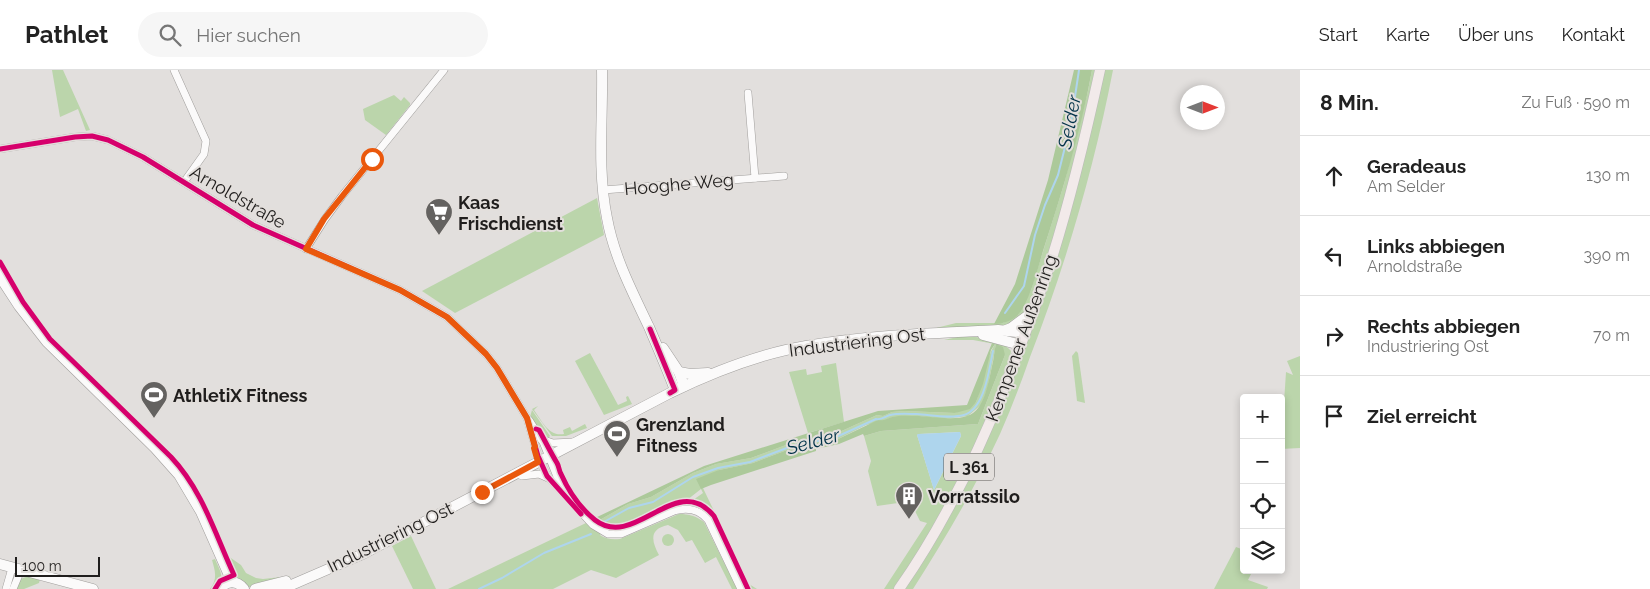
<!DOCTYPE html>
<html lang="de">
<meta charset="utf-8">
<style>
:root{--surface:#fff;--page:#f6f6f6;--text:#222;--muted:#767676;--line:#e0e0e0}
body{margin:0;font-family:Raleway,sans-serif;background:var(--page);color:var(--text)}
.controls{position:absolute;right:15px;bottom:15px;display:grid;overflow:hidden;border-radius:5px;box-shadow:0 2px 8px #0003}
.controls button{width:45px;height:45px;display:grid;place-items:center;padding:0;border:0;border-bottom:1px solid var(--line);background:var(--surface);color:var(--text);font:25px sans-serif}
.compass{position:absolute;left:1180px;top:15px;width:45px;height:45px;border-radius:50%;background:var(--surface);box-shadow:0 2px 8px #0003;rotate:90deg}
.scale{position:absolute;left:15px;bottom:12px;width:85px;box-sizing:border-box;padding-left:5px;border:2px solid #201e1d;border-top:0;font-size:14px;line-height:18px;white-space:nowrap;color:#201e1d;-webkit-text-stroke:4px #e3dfdc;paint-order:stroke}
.stop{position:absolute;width:15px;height:15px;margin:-11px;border:4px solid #ea580c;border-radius:50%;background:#fff}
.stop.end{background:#ea580c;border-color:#fff;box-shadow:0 1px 5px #0008}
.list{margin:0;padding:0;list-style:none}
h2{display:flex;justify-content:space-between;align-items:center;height:65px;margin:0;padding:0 20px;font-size:21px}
h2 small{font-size:16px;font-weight:400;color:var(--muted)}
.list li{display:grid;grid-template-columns:32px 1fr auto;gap:15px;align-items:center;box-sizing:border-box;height:80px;padding:0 20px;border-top:1px solid var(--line)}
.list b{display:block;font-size:19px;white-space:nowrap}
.list p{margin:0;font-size:16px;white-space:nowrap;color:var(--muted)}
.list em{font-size:16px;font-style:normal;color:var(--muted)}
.icon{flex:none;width:28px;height:28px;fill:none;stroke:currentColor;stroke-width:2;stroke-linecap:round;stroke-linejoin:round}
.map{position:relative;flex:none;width:1300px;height:519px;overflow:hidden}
header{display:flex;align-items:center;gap:30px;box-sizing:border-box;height:70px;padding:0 25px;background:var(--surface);border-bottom:1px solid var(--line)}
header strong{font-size:24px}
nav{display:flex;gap:28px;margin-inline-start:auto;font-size:18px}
.search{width:350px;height:45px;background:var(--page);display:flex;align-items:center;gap:12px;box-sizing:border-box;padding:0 18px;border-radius:28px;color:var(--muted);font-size:19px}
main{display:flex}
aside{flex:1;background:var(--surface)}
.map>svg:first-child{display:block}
.green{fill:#bbd5ab;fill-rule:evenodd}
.forest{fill:#acc99a}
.water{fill:#aed5ed}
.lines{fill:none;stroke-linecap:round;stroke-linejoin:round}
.stream{stroke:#aed5ed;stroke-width:2}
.street-casing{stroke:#a09e9c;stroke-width:8}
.secondary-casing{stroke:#a09e9c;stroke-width:11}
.primary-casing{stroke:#bbbab9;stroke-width:11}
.street{stroke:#fbfafa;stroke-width:7}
.secondary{stroke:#fbfafa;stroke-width:10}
.primary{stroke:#f2eaea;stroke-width:10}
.cycleway-casing{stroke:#e3dfdc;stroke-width:8}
.cycleway{stroke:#d6006c;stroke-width:5}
.route{stroke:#ea580c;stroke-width:6}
.labels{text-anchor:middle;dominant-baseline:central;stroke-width:4;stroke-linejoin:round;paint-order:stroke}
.shield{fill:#e3dfdc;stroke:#5a5856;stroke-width:1}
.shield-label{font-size:16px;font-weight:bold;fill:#201e1d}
.street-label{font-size:18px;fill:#201e1d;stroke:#e3dfdc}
.poi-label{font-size:18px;font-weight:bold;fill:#201e1d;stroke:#e3dfdc;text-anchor:start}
.water-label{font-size:19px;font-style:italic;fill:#003248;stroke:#e3dfdc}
</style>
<header>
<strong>Pathlet</strong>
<div class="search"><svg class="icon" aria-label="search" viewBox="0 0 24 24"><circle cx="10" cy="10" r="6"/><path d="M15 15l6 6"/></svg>Hier suchen</div>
<nav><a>Start</a><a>Karte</a><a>Über uns</a><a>Kontakt</a></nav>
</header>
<main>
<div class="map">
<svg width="1300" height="519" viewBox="0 0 1300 519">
<rect width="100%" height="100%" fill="#e2dfdd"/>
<g class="green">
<polygon points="52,0 63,0 90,60 86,61 78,39 60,47"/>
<polygon points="1092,0 1096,0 1072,106 1042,213 1022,245 1013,255 993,257 936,258 956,253 1003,253 1018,245 1031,220 1064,114 1088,21"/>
<path d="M1103,0h10c-19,98 -47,194 -83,287 -9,26 -19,52 -30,77 -25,54 -55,105 -87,155h-11l119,-231z"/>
<polygon points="394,25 401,31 404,27 410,33 410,35 386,65 365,50 363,39"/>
<polygon points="597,128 604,165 455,243 422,221"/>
<path d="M962,266c15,1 39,2 49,15l-1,8 -39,97 -35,69 -41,64h-11l43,-66 -7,-2 -6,-12 -16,-6 -21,3 -9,-35 3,-10 -7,-25 17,-5 97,-7 27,-69 -9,-11 -8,42 -6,18 -14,12 -25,3 -26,-3 -25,1 -8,4 -18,4 -30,15 -41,7 -42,16 -34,7 -17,19 1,-1 46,96 8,5 -12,-1 -32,-68 -12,-12 -9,-4 1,-4 10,-7 -2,-4 -14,11h-4l1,4c-19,2 -61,31 -74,26 -4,-2 -9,-6 -12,-9l30,-17 23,-7 42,-24 23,-9 35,-6 43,-16 41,-8 42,-19 6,1 9,-4 12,-1 51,2 21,-11c7,-18 9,-42 19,-58l-22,-4h-29zM960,362l1,4 -27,54 -17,-55 2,-1z"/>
<polygon points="1076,281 1078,283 1085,333 1077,331 1072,286"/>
<polygon points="590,283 618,335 627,331 626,327 628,326 632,334 604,345 575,291"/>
<polygon points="1300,286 1300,378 1281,379 1281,348 1283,348 1286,302 1293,305 1287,291"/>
<polygon points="836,293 844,352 808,363 789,302 806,299 807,305 822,302 821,296"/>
<path d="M538,336l-4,4c8,11 15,27 30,24l-1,-4 7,-3 2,4 13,-7 2,4 -21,8h-14l-20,-27z"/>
<polygon points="532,340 550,366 548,368 541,361 530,347"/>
<polygon points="161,375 186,400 201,423 213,451 215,451 228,486 241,495 246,503 256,508 263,509 290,506 286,509 254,517 247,517 235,510 164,384"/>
<path d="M679,444c10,0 17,2 25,8l33,67h-5l-16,-32 -11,6 -13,-23 -6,2 -8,-12 -10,-5c-20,4 -16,17 -9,30l-43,23 -25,-8 -38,19h-105l138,-66 15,11 -1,1c6,4 12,5 20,4z"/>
<circle cx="668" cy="470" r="6"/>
<polygon points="411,466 436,519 413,519 392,476"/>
<polygon points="1236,477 1244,480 1244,500 1253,500 1248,510 1268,517 1267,519 1214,519"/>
<path d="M215,489c5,12 10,18 3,30h-8c8,-10 5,-18 2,-29z"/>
<polygon points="29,506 40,509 39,513 24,519 16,519 20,509"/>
</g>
<g class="forest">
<path d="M1074,0h18c-11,61 -30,122 -49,181 -5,17 -13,50 -25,64 -6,6 -16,9 -24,9l21,-40 33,-104z"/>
<polygon points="992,273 995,274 991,280 983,314 976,332 970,339 955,343 904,341 892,342 883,346 877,345 835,364 794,372 751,388 716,394 693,403 651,427 628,434 598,451 595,448 704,396 878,341 967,335"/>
<path d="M996,274l7,3 2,8 -27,69 -97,7 -17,5 -1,-2 -24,10 -23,5v2l-105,34 -10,4 -5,-10 23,-9 34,-7 42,-16 41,-7 42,-20c6,1 8,-1 14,-3 8,-2 18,-1 27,-1 54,5 62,6 73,-50 2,-7 2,-15 4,-22z"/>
</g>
<polygon class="water" points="960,362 961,366 934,420 917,365 918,364"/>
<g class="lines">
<g class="stream">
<polyline points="1005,243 1024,216 1035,165 1045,135 1058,105 1071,53 1079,0"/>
<path d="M602,453l27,-15 24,-6 40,-25 25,-9 32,-6 42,-16 42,-8 42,-19c6,1 8,-2 14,-4 8,-2 19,-1 27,-1 15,1 32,5 47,1 21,-6 25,-46 29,-64"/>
<polyline points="479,519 502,508 544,483 591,464"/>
</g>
<defs>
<g id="street">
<polyline points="174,0 206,71 204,84 184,112"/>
<polyline points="748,23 755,108"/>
<path d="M0,79l75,-12 17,-1 16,4 35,17 110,68 147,65 47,27 39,37 11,14 30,50 11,38 9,20 46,49 15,9h13l53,-23c14,-4 25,-2 34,9l33,69"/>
<polyline points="603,120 784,106"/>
<polyline points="306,179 325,149 342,126 444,0"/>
<polyline points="529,350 543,372 562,419"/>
<polyline points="541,369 553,373 574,372"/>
<polyline points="518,404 522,406 539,404 548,408"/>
<polyline points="6,519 12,498"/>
<polyline points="13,519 21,500"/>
</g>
<g id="secondary">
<path d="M602,0c1,49 -5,99 5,148 7,39 25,73 42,109 9,21 18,42 26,63"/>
<polyline points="0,197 8,212"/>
<polyline points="0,207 19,236 47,272 155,378 179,405 201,442 232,512"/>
<polyline points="1006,260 1011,258 1034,241"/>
<polyline points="983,265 1021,275"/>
<polyline points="663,278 679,302 684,316"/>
<polyline points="679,302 690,304 708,303"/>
<polyline points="0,494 93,519"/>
<path d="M220,519c7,-9 17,-9 24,0"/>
<polyline points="255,519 286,511"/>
<path d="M278,519l11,-3 74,-32 307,-161c43,-21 88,-39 136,-47 63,-11 128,-13 192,-16l19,2 8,3"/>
</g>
<path id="primary" d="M899,519c45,-64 79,-135 108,-208 15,-39 31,-80 44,-120 20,-63 35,-127 49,-191"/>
</defs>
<use href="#street" class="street-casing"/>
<use href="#secondary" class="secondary-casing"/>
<use href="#primary" class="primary-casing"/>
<use href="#street" class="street"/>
<use href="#secondary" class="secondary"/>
<use href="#primary" class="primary"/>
<defs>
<g id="cycleway">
<polyline points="0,79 75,67 92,66 108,70 143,87 253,155 400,220 447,247 486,284 497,298 527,348 538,386 547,406 581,444"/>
<path d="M0,192l23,40 27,37 121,118c32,34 44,77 63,118l-14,6 -5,8"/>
<polyline points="650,259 675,320 670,323"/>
<path d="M536,359l3,1c6,11 12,23 18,33 2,3 2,8 4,11 8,18 19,34 34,46 40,31 81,-50 119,-4l34,73"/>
</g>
</defs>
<use href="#cycleway" class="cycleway-casing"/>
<use href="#cycleway" class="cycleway"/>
</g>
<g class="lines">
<polyline class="route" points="372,89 324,149 306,179 400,220 447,247 486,284 497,298 527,348 535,377 534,378 538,392 482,422"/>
</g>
<defs>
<symbol id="supermarket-pin" viewBox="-11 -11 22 30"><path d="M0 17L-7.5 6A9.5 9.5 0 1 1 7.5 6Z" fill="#646260" stroke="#e3dfdc"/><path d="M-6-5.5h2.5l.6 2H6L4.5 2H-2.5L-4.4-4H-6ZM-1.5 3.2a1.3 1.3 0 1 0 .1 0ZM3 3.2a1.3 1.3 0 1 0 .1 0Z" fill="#fff"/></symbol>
<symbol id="stadium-pin" viewBox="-11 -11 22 30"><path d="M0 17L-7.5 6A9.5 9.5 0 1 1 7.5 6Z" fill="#646260" stroke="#e3dfdc"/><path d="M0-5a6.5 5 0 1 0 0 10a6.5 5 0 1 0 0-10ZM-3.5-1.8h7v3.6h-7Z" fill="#fff"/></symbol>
<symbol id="building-pin" viewBox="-11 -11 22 30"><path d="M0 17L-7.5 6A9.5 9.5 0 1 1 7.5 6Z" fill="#646260" stroke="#e3dfdc"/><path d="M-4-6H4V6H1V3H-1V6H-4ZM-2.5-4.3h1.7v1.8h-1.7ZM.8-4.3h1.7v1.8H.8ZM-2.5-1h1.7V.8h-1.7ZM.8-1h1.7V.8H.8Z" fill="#fff"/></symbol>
</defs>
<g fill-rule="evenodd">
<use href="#supermarket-pin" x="423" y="126" width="32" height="43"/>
<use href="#stadium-pin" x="138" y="309" width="32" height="43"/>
<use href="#stadium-pin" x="601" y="348" width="32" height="43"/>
<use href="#building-pin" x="893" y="410" width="32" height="43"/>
</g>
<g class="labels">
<rect class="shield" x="944" y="383.5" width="50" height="27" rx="4"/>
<g class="shield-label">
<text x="969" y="397">L 361</text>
</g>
<g class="street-label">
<text transform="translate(679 114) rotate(-5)">Hooghe Weg</text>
<text transform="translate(238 127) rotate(30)">Arnoldstraße</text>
<text transform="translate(1021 268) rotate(-70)">Kempener Außenring</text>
<text transform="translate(857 272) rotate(-7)">Industriering Ost</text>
<text transform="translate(390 467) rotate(-26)">Industriering Ost</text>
</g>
<g class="poi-label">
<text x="458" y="132">Kaas<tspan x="458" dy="21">Frischdienst</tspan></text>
<text x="173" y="325">AthletiX Fitness</text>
<text x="636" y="354">Grenzland<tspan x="636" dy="21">Fitness</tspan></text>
<text x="928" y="426">Vorratssilo</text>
</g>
<g class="water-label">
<text transform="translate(1069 52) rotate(-79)">Selder</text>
<text transform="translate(813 371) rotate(-15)">Selder</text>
</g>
</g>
</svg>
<div class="controls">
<button>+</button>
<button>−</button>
<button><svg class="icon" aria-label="locate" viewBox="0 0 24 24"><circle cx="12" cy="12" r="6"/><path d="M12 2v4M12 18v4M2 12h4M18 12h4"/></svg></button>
<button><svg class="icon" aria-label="layers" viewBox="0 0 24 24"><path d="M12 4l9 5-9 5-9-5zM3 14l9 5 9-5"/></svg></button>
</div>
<svg class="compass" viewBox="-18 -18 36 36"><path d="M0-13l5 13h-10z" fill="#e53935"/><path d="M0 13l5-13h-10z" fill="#767676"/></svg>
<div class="scale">100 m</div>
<div class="stop" style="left:372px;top:89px"></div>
<div class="stop end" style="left:482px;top:422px"></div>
</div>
<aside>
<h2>8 Min.<small>Zu Fuß · 590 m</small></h2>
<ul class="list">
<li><svg class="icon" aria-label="ahead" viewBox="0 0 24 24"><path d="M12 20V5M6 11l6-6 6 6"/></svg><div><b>Geradeaus</b><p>Am Selder</p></div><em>130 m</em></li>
<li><svg class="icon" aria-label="left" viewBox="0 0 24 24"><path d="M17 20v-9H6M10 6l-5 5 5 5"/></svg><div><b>Links abbiegen</b><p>Arnoldstraße</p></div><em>390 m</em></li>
<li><svg class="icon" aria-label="right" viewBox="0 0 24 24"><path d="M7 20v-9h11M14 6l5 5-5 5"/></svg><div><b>Rechts abbiegen</b><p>Industriering Ost</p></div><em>70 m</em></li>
<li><svg class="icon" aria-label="arrive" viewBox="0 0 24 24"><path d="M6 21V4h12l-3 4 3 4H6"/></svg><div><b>Ziel erreicht</b></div></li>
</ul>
</aside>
</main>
